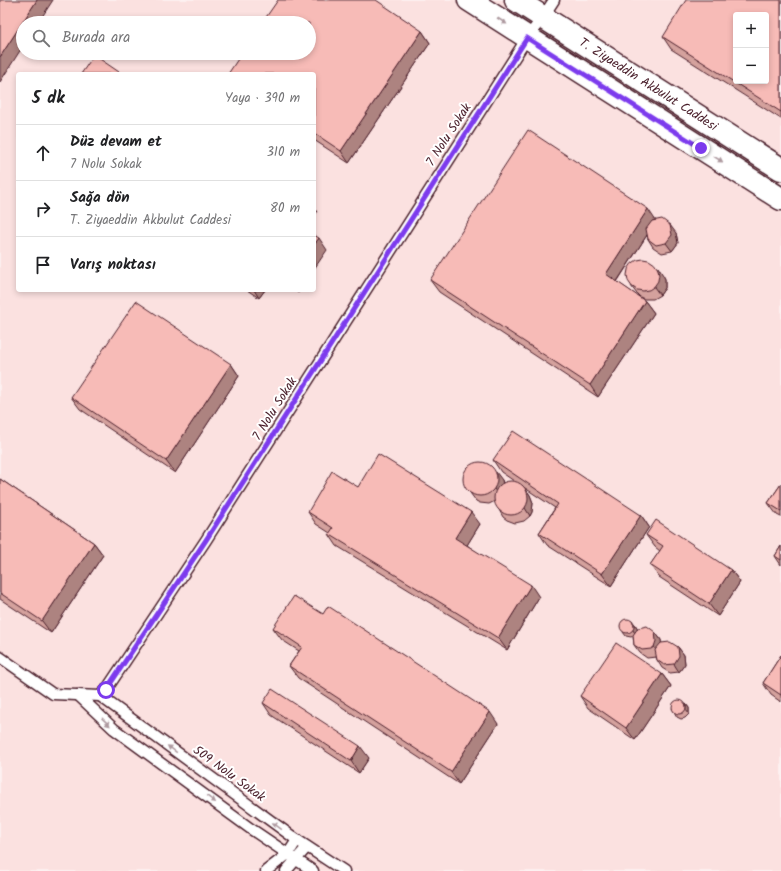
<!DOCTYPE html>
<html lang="tr">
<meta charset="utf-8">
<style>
:root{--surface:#fff;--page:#f2f2f2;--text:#202124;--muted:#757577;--line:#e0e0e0}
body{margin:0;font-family:Kalam,sans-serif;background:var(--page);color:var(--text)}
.controls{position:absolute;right:12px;top:12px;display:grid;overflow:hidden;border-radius:4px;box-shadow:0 2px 6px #0003}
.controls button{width:36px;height:36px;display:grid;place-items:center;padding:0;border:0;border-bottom:1px solid var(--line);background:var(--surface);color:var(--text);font:20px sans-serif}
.stop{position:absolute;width:12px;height:12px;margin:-9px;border:3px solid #7c3aed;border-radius:50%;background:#fff}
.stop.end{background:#7c3aed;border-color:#fff;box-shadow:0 1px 4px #0008}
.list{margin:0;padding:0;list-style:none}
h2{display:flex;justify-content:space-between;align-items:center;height:52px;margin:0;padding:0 16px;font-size:17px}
h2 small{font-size:13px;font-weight:400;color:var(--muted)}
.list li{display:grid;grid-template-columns:26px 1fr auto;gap:12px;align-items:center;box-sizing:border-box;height:56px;padding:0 16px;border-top:1px solid var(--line)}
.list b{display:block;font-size:15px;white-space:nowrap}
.list p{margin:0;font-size:13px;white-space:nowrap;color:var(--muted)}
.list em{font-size:13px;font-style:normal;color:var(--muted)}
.icon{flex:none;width:22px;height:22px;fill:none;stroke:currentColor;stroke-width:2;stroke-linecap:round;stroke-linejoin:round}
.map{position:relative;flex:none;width:781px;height:871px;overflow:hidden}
.search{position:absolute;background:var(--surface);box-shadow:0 2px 6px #0003;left:16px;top:16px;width:300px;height:44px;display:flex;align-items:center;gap:10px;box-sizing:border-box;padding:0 14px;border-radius:22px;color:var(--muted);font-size:15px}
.panel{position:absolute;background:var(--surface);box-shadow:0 2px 6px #0003;left:16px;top:72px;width:300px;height:220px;border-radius:4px}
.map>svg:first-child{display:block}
.built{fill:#fbe1e0;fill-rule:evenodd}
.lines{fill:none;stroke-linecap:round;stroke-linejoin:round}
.service-casing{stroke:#4a1f2b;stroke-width:13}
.tertiary-casing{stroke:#4a1f2b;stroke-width:25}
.service{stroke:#fff;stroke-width:10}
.tertiary{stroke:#fff;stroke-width:22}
.wall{fill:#d4a19d;stroke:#4a1f2b}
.shaded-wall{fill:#ad8380;stroke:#4a1f2b}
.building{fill:#f7bbb7;stroke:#4a1f2b;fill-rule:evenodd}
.oneway{fill:#ae9aa0}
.route{stroke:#7c3aed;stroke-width:5}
.labels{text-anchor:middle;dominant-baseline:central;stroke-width:4;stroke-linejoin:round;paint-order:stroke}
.street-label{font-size:13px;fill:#4a1f2b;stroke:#fff}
</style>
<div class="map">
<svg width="781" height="871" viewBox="0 0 781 871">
<rect width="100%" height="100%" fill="#fdf1f1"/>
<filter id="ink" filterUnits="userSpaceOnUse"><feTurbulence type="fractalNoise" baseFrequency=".025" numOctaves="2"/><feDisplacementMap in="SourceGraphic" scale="8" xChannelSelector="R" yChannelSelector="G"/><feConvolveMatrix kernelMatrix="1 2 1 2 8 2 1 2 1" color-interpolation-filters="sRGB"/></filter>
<g filter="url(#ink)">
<path class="built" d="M0,0h781v871h-781zM736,15h30v66h-30zM23,23h286v30h-286zM18,74h296v216h-296z"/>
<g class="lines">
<defs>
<g id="service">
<polyline points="0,657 53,694 100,696 106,690 206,540 527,38 543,17 554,0"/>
<polyline points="78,695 114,729 251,829 313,871"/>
<polyline points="100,696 297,840 344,871"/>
<polyline points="266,871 288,854 297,840"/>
<polyline points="286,871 307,847"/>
</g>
<g id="tertiary">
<polyline points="469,0 781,199"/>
<path id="s1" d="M516,0l265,169"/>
</g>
</defs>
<use href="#service" class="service-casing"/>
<use href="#tertiary" class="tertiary-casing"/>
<use href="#service" class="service"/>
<use href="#tertiary" class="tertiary"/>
</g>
<g class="wall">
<polygon points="781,0 781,119 671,49 663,37"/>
<polygon points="422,31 430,43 349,163 314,140 314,74"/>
<polygon points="655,220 676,233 678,243 672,251 662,253 653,247 648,239 647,235 617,282 645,301 654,313 598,397 439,292 430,280"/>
<polygon points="663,275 665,279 665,288 660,295 653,299 644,299 640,297 637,294 631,286"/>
<polygon points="247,290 265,290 259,298"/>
<polygon points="231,364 239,376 175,473 80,409 71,397"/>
<polygon points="493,460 641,515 649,527 611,586 547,545 539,533 555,508 525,488 530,495 533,503 532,512 530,516 524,521 515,523 507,520 503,517 498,508 495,501 489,504 480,503 476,501 465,486 502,480 503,483 514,481 501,472"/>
<polygon points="0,479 94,543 103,555 51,633 0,599"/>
<polygon points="781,484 781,517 777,515 768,503"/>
<polygon points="358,487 480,524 467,545 539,597 507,650 337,546 329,534 330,533 316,524 308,512"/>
<polygon points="646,535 731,570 740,582 718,616 659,577 650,565 660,551 655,547"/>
<polygon points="781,546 781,565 775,556"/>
<polygon points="323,614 498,724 459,784 298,678 289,666 299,651 282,640 273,628"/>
<polygon points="635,624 638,629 655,632 661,640 661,643 678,647 684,655 685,664 679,672 670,673 662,668 657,660 656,657 647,658 640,653 634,645 633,636 631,637 626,636 623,632"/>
<polygon points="781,655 781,702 771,695 763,683"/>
<polygon points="662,674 671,686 635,740 588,708 580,696"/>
<polygon points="263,703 369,758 359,773 271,715"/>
<polygon points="686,704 689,708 689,714 685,718 681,719 677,717 672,708"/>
</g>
<g class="shaded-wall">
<polygon points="37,0 53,0 38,23 23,23 23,46 0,82 0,57"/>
<polygon points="422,31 430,43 349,163 341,151"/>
<polygon points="314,208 317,212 314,216"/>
<polygon points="648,209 656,221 614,286 606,274"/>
<polygon points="670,225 676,233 678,243 672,251 666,243"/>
<polygon points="319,238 327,250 314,269 314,245"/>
<polygon points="658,267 663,275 665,279 665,288 660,295 654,287"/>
<polygon points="254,290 265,290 259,298"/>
<polygon points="295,290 300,290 298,293"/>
<polygon points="645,301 654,313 598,397 590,385"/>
<polygon points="231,364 239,376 175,473 166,461"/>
<polygon points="496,472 502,480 503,484 500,497 494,489"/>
<polygon points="524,487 530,495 533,503 532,512 530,516 525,508"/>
<polygon points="471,512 480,524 464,550 455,538"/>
<polygon points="641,515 649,527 611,586 602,574"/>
<polygon points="94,543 103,555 51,633 42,621"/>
<polygon points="731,570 740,582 718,616 709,604"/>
<polygon points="531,585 539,597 507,650 498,638"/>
<polygon points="632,620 638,629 636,635 633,630"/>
<polygon points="655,632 661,640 662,649 659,655 654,647"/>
<polygon points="678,647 684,655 685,664 679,672 674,664"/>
<polygon points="662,674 671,686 635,740 626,728"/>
<polygon points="686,704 689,708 689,714 686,710"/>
<polygon points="490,712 498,724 459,784 451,772"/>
<polygon points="360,746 369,758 359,773 351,761"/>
</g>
<g class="building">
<polygon points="0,0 37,0 0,57"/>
<polygon points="278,0 376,0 422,31 341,151 314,133 314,74 228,74 242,53 309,53 309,23 262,23"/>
<path d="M686,0h95v112l-118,-75zM736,15h30v66h-30z"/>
<polygon points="94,55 122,74 81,74"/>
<polygon points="528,130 648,209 606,274 645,301 590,385 430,280"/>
<polygon points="662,219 670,225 672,235 666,243 656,245 648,239 646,229 652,221"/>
<polygon points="314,235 319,238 314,245"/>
<circle cx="643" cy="275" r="16"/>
<polygon points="136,301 231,364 166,461 71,397"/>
<polygon points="513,431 641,515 602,574 539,533 558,504 493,460"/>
<polygon points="378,454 471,512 455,538 531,585 498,638 329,534 333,528 308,512 332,471 358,487"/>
<circle cx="480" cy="479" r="17"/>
<polygon points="0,479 94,543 42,621 0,593"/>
<circle cx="511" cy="498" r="17"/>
<polygon points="781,484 781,511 768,503"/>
<polygon points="656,520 731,570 709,604 650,565 663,546 646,535"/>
<polygon points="781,546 781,560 775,556"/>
<polygon points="294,596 323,614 328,606 490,712 451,772 289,666 302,647 273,628"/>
<circle cx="627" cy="626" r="7"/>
<polygon points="647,626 655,632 656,641 654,647 651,649 642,650 634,645 633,635 638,628"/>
<polygon points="670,642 678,647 679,656 674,664 664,665 657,660 655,650 661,643"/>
<polygon points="616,643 662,674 626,728 580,696"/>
<polygon points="781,655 781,695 763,683"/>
<polygon points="272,689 360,746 351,761 263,703"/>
<circle cx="679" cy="707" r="7"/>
</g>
<defs><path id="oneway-solid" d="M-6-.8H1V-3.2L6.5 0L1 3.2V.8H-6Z"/></defs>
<g class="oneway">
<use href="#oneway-solid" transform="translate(502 21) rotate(33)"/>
<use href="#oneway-solid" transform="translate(718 159) rotate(32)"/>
<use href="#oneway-solid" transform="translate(106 722) rotate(43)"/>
<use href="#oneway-solid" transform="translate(172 749) rotate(-144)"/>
<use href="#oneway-solid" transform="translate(211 799) rotate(37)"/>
<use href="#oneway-solid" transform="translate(277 826) rotate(-144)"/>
</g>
</g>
<g class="lines" filter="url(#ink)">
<polyline class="route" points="106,690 206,540 527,38 701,148"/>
</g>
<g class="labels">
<g class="street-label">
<text stroke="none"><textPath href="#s1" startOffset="157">T. Ziyaeddin Akbulut Caddesi</textPath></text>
<text transform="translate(449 135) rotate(-57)">7 Nolu Sokak</text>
<text transform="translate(275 409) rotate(-58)">7 Nolu Sokak</text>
<text transform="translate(229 774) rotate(36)">509 Nolu Sokak</text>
</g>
</g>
</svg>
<div class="controls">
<button>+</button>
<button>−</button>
</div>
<div class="stop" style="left:106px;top:690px"></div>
<div class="stop end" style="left:701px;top:148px"></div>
<div class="search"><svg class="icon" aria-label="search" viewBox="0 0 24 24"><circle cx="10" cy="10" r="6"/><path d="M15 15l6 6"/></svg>Burada ara</div>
<section class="panel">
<h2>5 dk<small>Yaya · 390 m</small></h2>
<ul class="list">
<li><svg class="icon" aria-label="ahead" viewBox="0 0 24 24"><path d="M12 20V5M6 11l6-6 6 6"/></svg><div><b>Düz devam et</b><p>7 Nolu Sokak</p></div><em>310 m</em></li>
<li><svg class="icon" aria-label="right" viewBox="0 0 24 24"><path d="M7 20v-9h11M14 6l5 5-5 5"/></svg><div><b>Sağa dön</b><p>T. Ziyaeddin Akbulut Caddesi</p></div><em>80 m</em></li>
<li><svg class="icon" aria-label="arrive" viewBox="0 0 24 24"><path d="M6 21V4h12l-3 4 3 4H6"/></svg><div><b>Varış noktası</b></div></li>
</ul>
</section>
</div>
